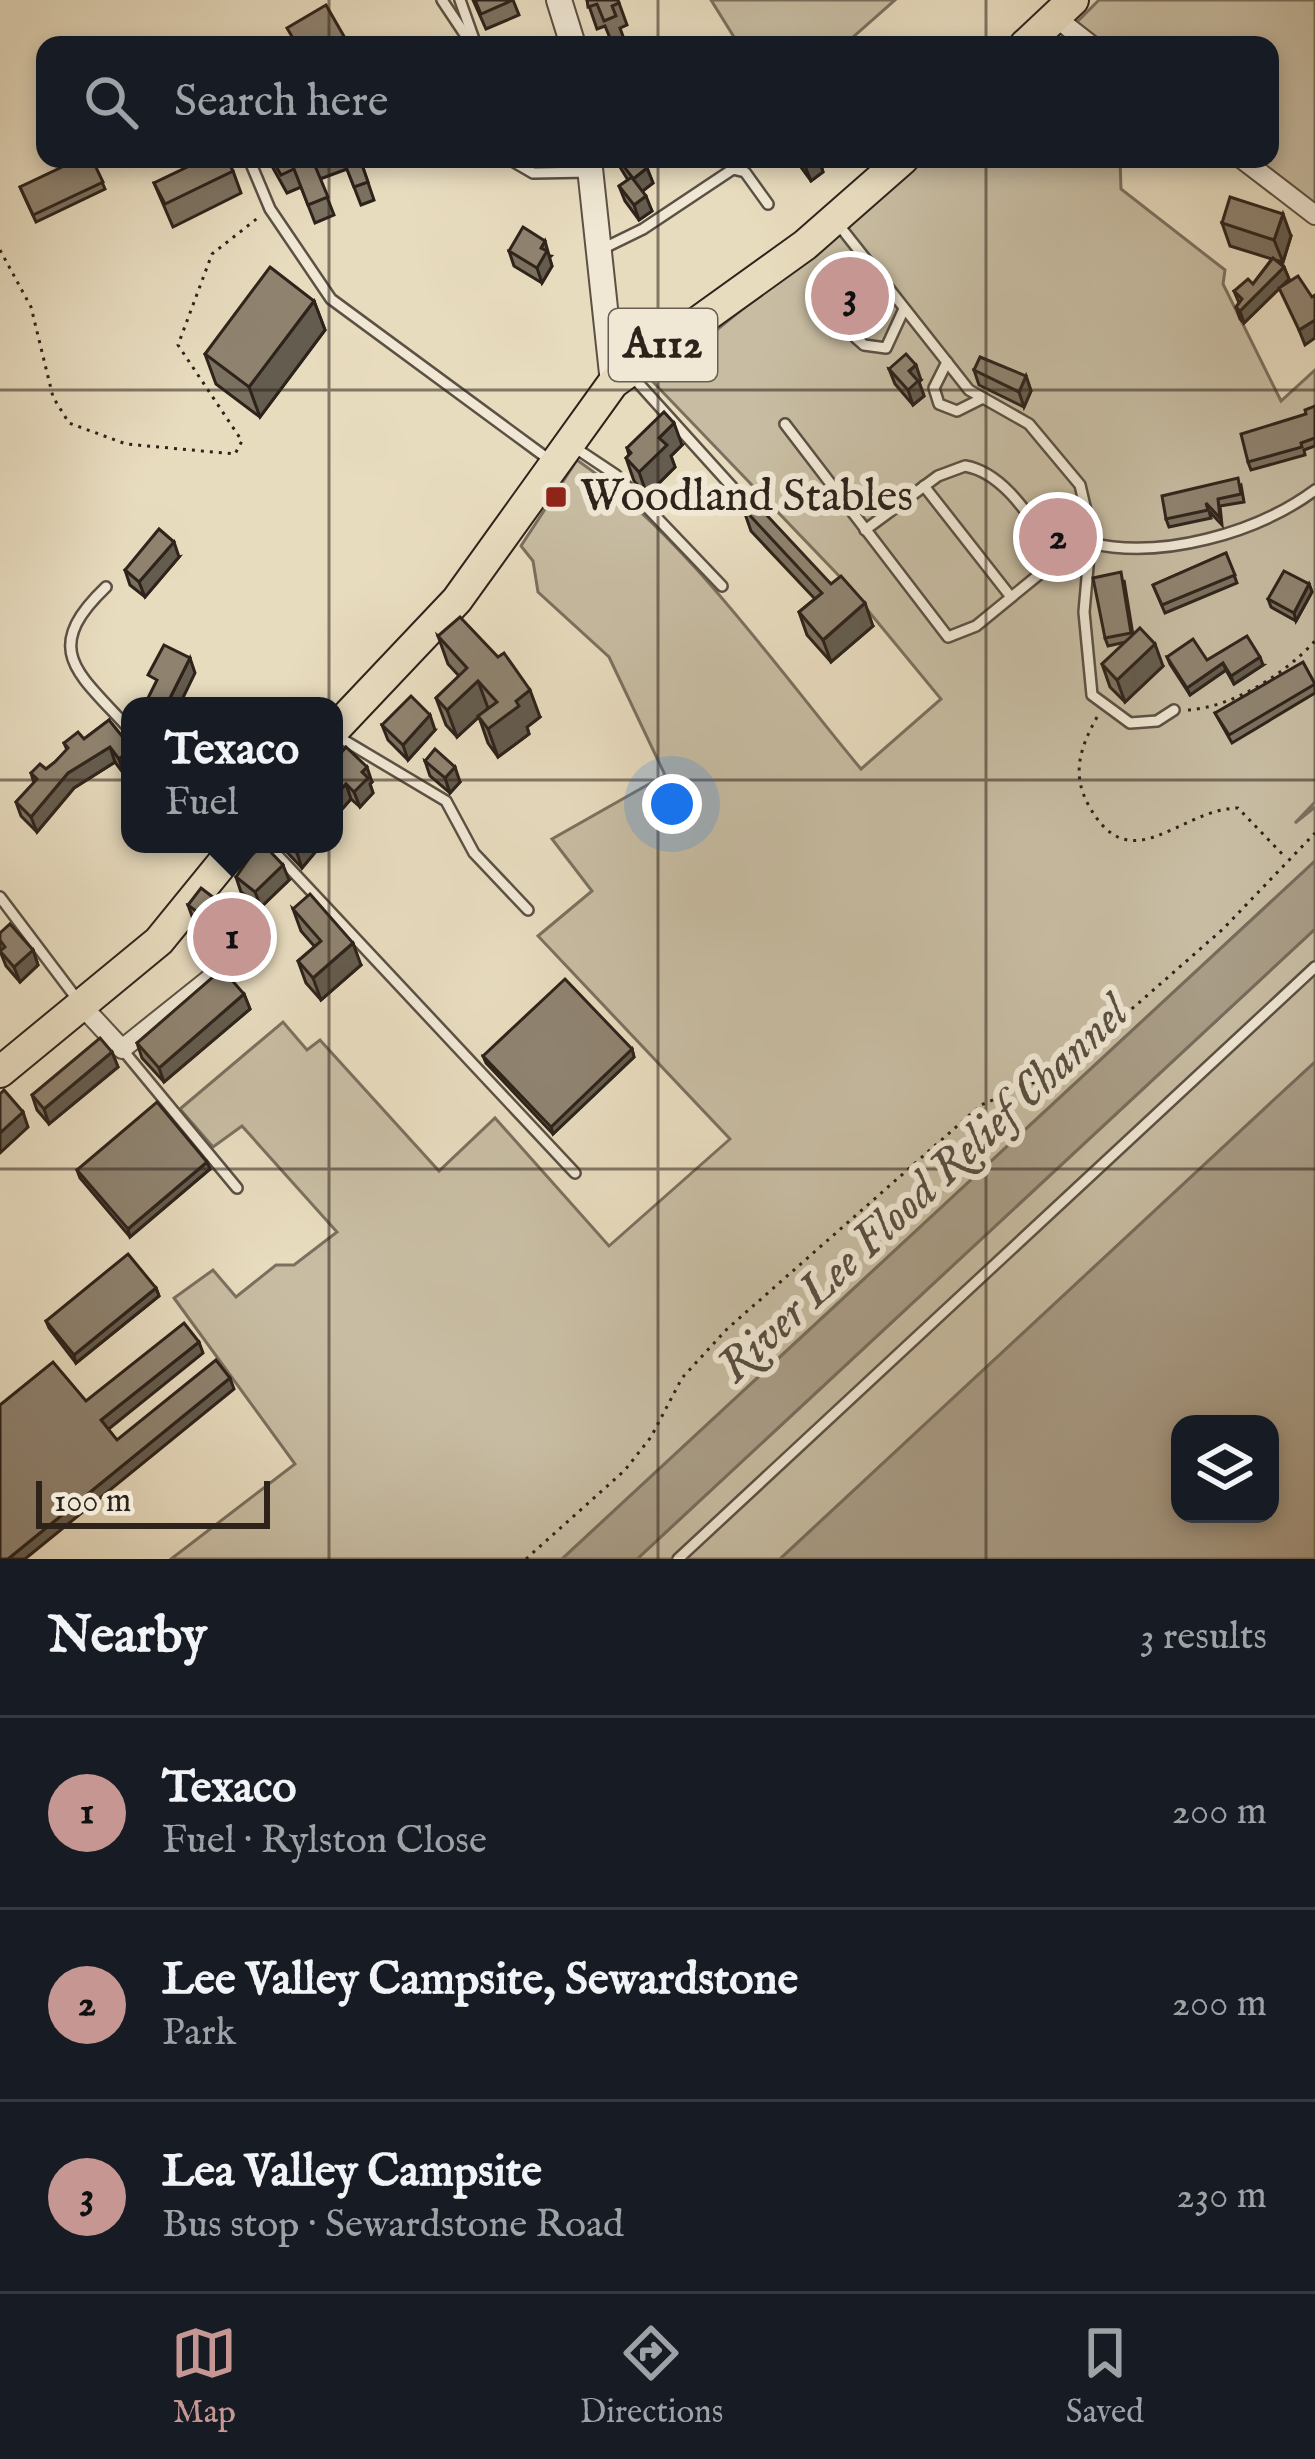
<!DOCTYPE html>
<meta charset="utf-8">
<style>
:root{--surface:#171b24;--page:#20242c;--text:#f1f3f6;--muted:#9ea1a6;--line:#363941;--accent:#c59692}
body{margin:0;font-family:"IM FELL English",serif;background:var(--page);color:var(--text)}
.controls{position:absolute;right:36px;bottom:36px;display:grid;overflow:hidden;border-radius:24px;box-shadow:0 6px 18px #0003}
.controls button{width:108px;height:108px;display:grid;place-items:center;padding:0;border:0;border-bottom:3px solid var(--line);background:var(--surface);color:var(--text);font:60px sans-serif}
.scale{position:absolute;left:36px;bottom:30px;width:234px;box-sizing:border-box;padding-left:12px;border:6px solid #2e231b;border-top:0;font-size:33px;line-height:42px;white-space:nowrap;color:#2e231b;-webkit-text-stroke:9px #f0e8d5;paint-order:stroke}
.you{position:absolute;left:672px;top:804px;width:42px;height:42px;margin:-30px;border:9px solid #fff;border-radius:50%;background:#1a73e8;box-shadow:0 0 0 18px #1a73e833}
.badge{display:grid;place-items:center;width:78px;height:78px;border-radius:50%;background:var(--accent);color:#111;font-size:39px;font-weight:700}
.pin{position:absolute;translate:-50% -50%;border:6px solid #fff;box-shadow:0 3px 12px #0006}
.popup{position:absolute;left:121px;top:697px;width:222px;height:156px;box-sizing:border-box;display:grid;place-content:center;border-radius:24px;background:var(--surface);filter:drop-shadow(0 3px 9px #0005);font-size:39px;white-space:nowrap;color:var(--muted)}
.popup b{font-size:45px;color:var(--text)}
.popup::after{content:'';position:absolute;left:50%;top:100%;margin-left:-24px;border:24px solid transparent;border-top-color:var(--surface)}
.list{margin:0;padding:0;list-style:none}
h2{display:flex;justify-content:space-between;align-items:center;height:156px;margin:0;padding:0 48px;font-size:51px}
h2 small{font-size:39px;font-weight:400;color:var(--muted)}
.list li{display:grid;grid-template-columns:78px 1fr auto;gap:36px;align-items:center;box-sizing:border-box;height:192px;padding:0 48px;border-top:3px solid var(--line)}
.list b{display:block;font-size:45px;white-space:nowrap}
.list p{margin:0;font-size:39px;white-space:nowrap;color:var(--muted)}
.list em{font-size:39px;font-style:normal;color:var(--muted)}
.icon{flex:none;width:66px;height:66px;fill:none;stroke:currentColor;stroke-width:2;stroke-linecap:round;stroke-linejoin:round}
.map{position:relative;flex:none;width:1315px;height:1559px;overflow:hidden}
.search{position:absolute;background:var(--surface);box-shadow:0 6px 18px #0003;left:36px;right:36px;top:36px;height:132px;display:flex;align-items:center;gap:30px;box-sizing:border-box;padding:0 42px;border-radius:24px;color:var(--muted);font-size:45px}
.sheet{height:732px;background:var(--surface)}
nav{display:flex;justify-content:space-around;align-items:center;box-sizing:border-box;height:168px;border-top:3px solid var(--line);background:var(--surface);font-size:33px;color:var(--muted)}
nav a{display:grid;justify-items:center;gap:6px}
nav .on{color:var(--accent)}
.map>svg:first-child{display:block}
.green{fill:#c8bda3;stroke:#7b705f;stroke-width:3}
.water{fill:#a99d87;stroke:#786c5c;stroke-width:3;fill-rule:evenodd}
.lines{fill:none;stroke-linecap:round;stroke-linejoin:round}
.service-casing{stroke:#5c5144;stroke-width:14}
.minor-casing{stroke:#5c5144;stroke-width:22}
.tertiary-casing{stroke:#5c5144;stroke-width:28}
.primary-casing{stroke:#2e231b;stroke-width:34}
.path{stroke:#2e231b;stroke-width:3;stroke-dasharray:3 6;stroke-linecap:butt}
.service{stroke:#f0e8d5;stroke-width:9}
.minor{stroke:#f0e8d5;stroke-width:18}
.tertiary{stroke:#f0e8d5;stroke-width:24}
.primary{stroke:#e8dcbf;stroke-width:30}
.wall{fill:#7b7160;stroke:#2e231b;stroke-width:3}
.shaded-wall{fill:#645c4e;stroke:#2e231b;stroke-width:3}
.building{fill:#8f8370;stroke:#2e231b;stroke-width:3}
.grid{fill:none;stroke:#2e231b;stroke-width:3;stroke-opacity:0.55}
.poi-dot{fill:#8f2418;stroke:#f0e8d5;stroke-width:4.5}
.labels{text-anchor:middle;dominant-baseline:central;stroke-width:12;stroke-linejoin:round;paint-order:stroke}
.shield{fill:#f0e8d5;stroke:#685e53;stroke-width:3}
.shield-label{font-size:42px;font-weight:bold;fill:#2e231b}
.poi-label{font-size:45px;fill:#2e231b;stroke:#f0e8d5;text-anchor:start}
.water-label{font-size:48px;font-style:italic;fill:#594e41;stroke:#f0e8d5}
</style>
<div class="map">
<svg width="1315" height="1559" viewBox="0 0 1315 1559">
<rect width="100%" height="100%" fill="#e8dcbf"/>
<filter id="stains"><feTurbulence type="fractalNoise" baseFrequency=".00167" numOctaves="4"/><feColorMatrix values="0 0 0 0 .2 0 0 0 0 .09 0 0 0 0 .02 0 0 0 .5 -.17"/></filter>
<radialGradient id="worn" r=".72"><stop offset=".6" stop-color="#630" stop-opacity="0"/><stop offset="1" stop-color="#630" stop-opacity=".3"/></radialGradient>
<g class="green">
<polygon points="711,0 895,0 844,45 739,45"/>
<polygon points="1099,0 1315,0 1315,204 1254,159 1270,159 1270,45 1101,45 1074,25"/>
<path d="M926,159h194l1,30 104,81 -2,14 58,117 34,-31v432l-20,21 20,-16v54l-753,698h-391l124,-95 -121,-166 39,-28 23,27 40,-32h18l43,-33 -95,-106 -29,21 -33,-38 103,-87 24,28 13,-10 119,131 56,-53 114,128 121,-107 -192,-203 54,-45 -40,-52 113,-64 -56,-118 -71,-65 -5,-31 -12,-15 56,-86c105,72 202,211 284,309l80,-70 -99,-120 -189,-197z"/>
<polygon points="1315,929 1315,1062 780,1559 637,1559"/>
</g>
<g class="water">
<polygon points="1315,861 1315,929 637,1559 562,1559"/>
<path d="M1315,1062v497h-535l498,-463zM1270,1424v90h-90v-90z"/>
</g>
<g class="lines">
<defs>
<g id="service">
<polyline points="442,0 472,45"/>
<polyline points="460,0 476,45"/>
<polyline points="249,159 270,209 331,299 551,461"/>
<polyline points="509,159 533,173 590,172"/>
<polyline points="838,224 969,390 1029,424 1080,485 1091,532 1084,612 1092,695 1130,723 1157,721 1174,710"/>
<polyline points="600,250 643,229 733,169 745,172 768,204"/>
<polyline points="871,268 856,338 864,345 886,348 904,309"/>
<polyline points="947,362 934,388 939,404 957,411 983,398"/>
<polyline points="631,375 752,509"/>
<polyline points="785,424 948,637 976,626 1091,532"/>
<polyline points="574,447 616,475 722,586"/>
<polyline points="924,486 1011,597"/>
<path d="M865,530l73,-54 27,-10c42,7 70,60 94,92"/>
<path d="M1090,543c71,17 167,-10 225,-53"/>
<path d="M106,587c-67,64 -27,86 24,143"/>
<polyline points="337,736 446,801 474,853 528,910"/>
<polyline points="267,844 575,1173"/>
<polyline points="0,897 80,1003"/>
<polyline points="122,1049 237,1188"/>
<polyline points="678,1559 1315,967"/>
</g>
<g id="minor">
<polyline points="1055,17 1091,45"/>
<polyline points="1242,159 1315,215"/>
<polyline points="83,1007 122,1049 212,977"/>
</g>
<g id="tertiary">
<polyline points="559,0 573,45"/>
<polyline points="589,159 613,383"/>
<polyline points="609,323 635,338 672,339"/>
</g>
<g id="primary">
<polyline points="1025,45 1073,0"/>
<polyline points="334,730 457,600 613,383 805,245 903,159"/>
<polyline points="0,1072 159,941 238,844"/>
</g>
</defs>
<use href="#service" class="service-casing"/>
<use href="#minor" class="minor-casing"/>
<use href="#tertiary" class="tertiary-casing"/>
<use href="#primary" class="primary-casing"/>
<g class="path">
<polyline points="0,250 31,307 53,397 69,423 126,444 235,454 242,441 178,345 212,254 259,217"/>
<path d="M1188,710c45,-3 97,-36 127,-69"/>
<path d="M1097,717c-17,31 -26,57 -8,89 42,76 90,3 149,2l48,50"/>
<polyline points="526,1559 625,1470 651,1437 682,1378 727,1329 981,1105 1061,1071 1223,929 1315,833"/>
</g>
<use href="#service" class="service"/>
<use href="#minor" class="minor"/>
<use href="#tertiary" class="tertiary"/>
<use href="#primary" class="primary"/>
</g>
<g class="wall">
<polygon points="473,0 513,0 519,15 486,29"/>
<polygon points="587,0 619,3 627,25 620,28 624,39 612,43 605,26 597,29"/>
<polygon points="92,159 105,189 36,222 20,187"/>
<polygon points="268,159 360,159 374,200 361,205 347,169 320,179 334,215 315,223 301,187 287,193"/>
<polygon points="615,159 640,159 647,168 653,183 642,191 652,211 639,220 625,201 619,186 628,180"/>
<polygon points="795,159 819,159 823,172 811,181"/>
<polygon points="233,171 241,193 173,227 154,183"/>
<polygon points="1222,223 1291,236 1283,262 1275,260 1284,267 1289,279 1244,323 1240,319 1236,307 1239,303 1234,291 1253,284 1272,259 1230,246"/>
<polygon points="509,251 551,256 549,258 552,266 542,283 514,266"/>
<polygon points="314,301 325,330 260,417 216,384 205,354"/>
<polygon points="889,369 921,380 919,382 924,396 913,405 895,384"/>
<polygon points="974,370 1026,376 1031,391 1024,407 979,385"/>
<polygon points="1315,406 1315,446 1304,450 1305,455 1251,470 1248,462"/>
<polygon points="682,445 671,456 675,467 647,495 634,481 626,458 629,455 627,448"/>
<polygon points="1241,485 1244,502 1220,506 1222,525 1209,511 1211,518 1169,527 1166,519"/>
<polygon points="743,508 831,584 873,626 831,662 807,635 799,612 815,599 751,531"/>
<polygon points="1226,553 1237,583 1165,613 1153,585"/>
<polygon points="179,557 145,597 130,585 125,570"/>
<polygon points="1124,580 1133,635 1163,666 1125,702 1110,687 1102,664 1126,642 1108,646 1105,638"/>
<polygon points="1309,584 1312,592 1296,621 1271,607 1268,599"/>
<polygon points="438,636 540,717 527,727 529,734 498,757 488,743 479,717 457,737 446,725 436,698 459,676 448,664"/>
<polygon points="1167,657 1207,660 1263,665 1234,684 1226,670 1190,695 1170,664"/>
<polygon points="1315,684 1315,693 1232,743 1215,713"/>
<polygon points="109,720 124,774 115,762 74,788 37,832 21,816 16,802 34,783 31,773 46,769 55,762 67,750 64,743 84,739"/>
<polygon points="382,725 435,730 408,760 388,740"/>
<polygon points="334,761 372,782 370,784 373,793 360,807 351,799 334,818"/>
<polygon points="425,761 460,782 450,793 430,776"/>
<polygon points="282,844 322,844 302,868 284,849"/>
<polygon points="236,877 289,880 261,907 241,892"/>
<polygon points="188,905 239,917 247,939 234,957 196,927"/>
<polygon points="293,909 361,965 321,1000 306,983 298,961 315,947 301,931"/>
<polygon points="0,933 33,950 38,965 20,982 6,966 0,951"/>
<polygon points="244,994 250,1009 164,1082 142,1058 137,1043"/>
<polygon points="632,1049 634,1057 553,1134 486,1063 483,1056"/>
<polygon points="112,1052 118,1067 49,1124 37,1110 32,1095"/>
<polygon points="207,1162 210,1169 130,1237 80,1178 77,1170"/>
<polygon points="156,1288 159,1296 76,1363 49,1328 46,1321"/>
</g>
<g class="shaded-wall">
<polygon points="815,159 819,159 823,172 811,181 805,166"/>
<polygon points="647,168 653,183 639,194 633,179"/>
<polygon points="646,196 652,211 639,220 634,205"/>
<polygon points="1283,214 1291,236 1283,262 1274,240"/>
<polygon points="545,241 552,266 542,283 537,268 541,248"/>
<polygon points="1284,267 1289,279 1244,323 1240,311"/>
<polygon points="314,301 325,330 260,417 249,387"/>
<polygon points="1315,320 1315,338 1305,345 1299,330"/>
<polygon points="916,365 921,380 919,382 924,396 913,405 908,390 909,371"/>
<polygon points="1026,376 1031,391 1024,407 1019,392"/>
<polygon points="674,423 682,445 671,456 675,467 647,495 639,472 659,438"/>
<polygon points="174,542 179,557 145,597 139,582"/>
<polygon points="1309,584 1312,592 1296,621 1294,613"/>
<polygon points="865,603 873,626 831,662 823,640"/>
<polygon points="1155,644 1163,666 1125,702 1117,680"/>
<polygon points="1260,657 1263,665 1234,684 1231,676"/>
<polygon points="190,658 195,673 179,706 166,706"/>
<polygon points="1223,663 1226,670 1190,695 1187,688"/>
<polygon points="478,681 488,708 457,737 447,710"/>
<polygon points="530,690 540,717 527,727 529,734 498,757 488,729 516,701"/>
<polygon points="430,715 435,730 408,760 403,745"/>
<polygon points="110,747 115,762 74,788 37,832 31,817 68,773"/>
<polygon points="130,750 130,770 124,774 119,759"/>
<polygon points="367,767 372,782 370,784 373,793 360,807 354,792 362,772"/>
<polygon points="455,767 460,782 450,793 445,778"/>
<polygon points="346,784 351,799 334,818 334,797"/>
<polygon points="304,844 322,844 302,868 297,853"/>
<polygon points="283,865 289,880 261,907 255,892"/>
<polygon points="239,917 247,939 234,957 226,934"/>
<polygon points="353,943 361,965 321,1000 313,978"/>
<polygon points="33,950 38,965 20,982 14,967"/>
<polygon points="244,994 250,1009 164,1082 159,1068"/>
<polygon points="632,1049 634,1057 553,1134 551,1127"/>
<polygon points="112,1052 118,1067 49,1124 44,1109"/>
<polygon points="23,1112 28,1127 0,1153 0,1133"/>
<polygon points="207,1162 210,1169 130,1237 128,1229"/>
<polygon points="156,1288 159,1296 76,1363 74,1355"/>
<polygon points="199,1342 203,1353 105,1432 101,1420"/>
<polygon points="230,1378 234,1389 25,1559 8,1559"/>
</g>
<g class="building">
<polygon points="475,0 513,0 481,14"/>
<polygon points="587,0 618,0 619,3 612,6 616,16 604,21 597,4 588,7"/>
<polygon points="326,5 349,45 297,45 287,28"/>
<polygon points="79,159 92,159 103,182 33,215 20,187"/>
<polygon points="204,159 227,159 233,171 165,204 154,183"/>
<polygon points="272,159 319,159 313,161 328,197 308,205 294,169 281,175"/>
<polygon points="343,159 360,159 368,182 354,187"/>
<polygon points="618,159 640,159 647,168 633,179 646,196 634,205 619,186 632,177"/>
<polygon points="800,159 815,159 805,166"/>
<polygon points="1230,197 1283,214 1274,240 1222,223"/>
<polygon points="523,227 545,241 541,248 547,251 537,268 509,251"/>
<polygon points="1273,258 1284,267 1240,311 1236,307 1242,299 1234,291 1248,279 1253,284"/>
<polygon points="270,267 314,301 249,387 205,354"/>
<polygon points="1298,276 1312,297 1315,295 1315,320 1299,330 1279,288"/>
<polygon points="906,354 916,365 909,371 918,381 908,390 889,369"/>
<polygon points="980,357 1026,376 1019,392 974,370"/>
<polygon points="1315,406 1315,438 1301,443 1302,447 1248,462 1241,434 1306,414 1305,410"/>
<polygon points="664,412 674,423 659,438 667,445 639,472 626,458 631,453 627,448"/>
<polygon points="1238,478 1241,494 1218,499 1220,518 1206,503 1208,510 1166,519 1162,496"/>
<polygon points="748,504 760,508 831,584 841,576 865,603 823,640 799,612 822,593 743,508"/>
<polygon points="159,529 174,542 139,582 125,570"/>
<polygon points="1226,553 1235,575 1162,605 1153,585"/>
<polygon points="1284,571 1309,584 1294,613 1268,599"/>
<polygon points="1121,572 1131,633 1105,638 1093,578"/>
<polygon points="460,617 498,657 504,653 530,690 516,701 519,706 488,729 478,716 497,702 478,681 447,710 436,698 467,668 438,636"/>
<polygon points="1140,628 1155,644 1117,680 1102,664"/>
<polygon points="1247,636 1260,657 1231,676 1223,663 1187,688 1167,657 1193,639 1207,660"/>
<polygon points="164,645 190,658 166,706 144,706 157,680 148,675"/>
<polygon points="1303,662 1315,684 1229,735 1215,713"/>
<polygon points="411,696 430,715 403,745 382,725"/>
<polygon points="109,720 130,746 130,750 119,759 110,747 68,773 31,817 16,802 37,779 31,773 40,764 46,769 55,762 68,748 64,743 78,732 84,739"/>
<polygon points="346,747 367,767 362,772 368,778 354,792 346,784 334,797 334,761"/>
<polygon points="435,749 455,767 445,778 425,761"/>
<polygon points="259,844 263,844 283,865 255,892 236,877"/>
<polygon points="288,844 304,844 297,853"/>
<polygon points="201,888 239,917 226,934 188,905"/>
<polygon points="310,894 353,943 313,978 298,961 321,941 293,909"/>
<polygon points="10,924 33,950 14,967 0,951 5,947 0,940 0,933"/>
<polygon points="222,969 244,994 159,1068 137,1043"/>
<polygon points="565,979 632,1049 551,1127 483,1056"/>
<polygon points="100,1038 112,1052 44,1109 32,1095"/>
<polygon points="4,1090 23,1112 0,1133 0,1094"/>
<polygon points="157,1102 207,1162 128,1229 77,1170"/>
<polygon points="128,1254 156,1288 74,1355 46,1321"/>
<polygon points="184,1323 199,1342 101,1420 117,1440 216,1360 230,1378 8,1559 0,1559 0,1405 53,1362 86,1401"/>
</g>
<path class="grid" d="M329,0v45M658,0v45M986,0v45M329,159v1400M658,159v1400M986,159v1400M0,390h1315M0,780h1315M0,1169h1315"/>
<rect class="poi-dot" x="544" y="485" width="24" height="24" rx="6"/>
<g class="labels">
<rect class="shield" x="609" y="309" width="108" height="72" rx="9"/>
<g class="shield-label">
<text x="663" y="345">A112</text>
</g>
<g class="poi-label">
<text x="580" y="497">Woodland Stables</text>
</g>
<g class="water-label">
<text transform="translate(924 1191) rotate(-43)">River Lee Flood Relief Channel</text>
</g>
</g>
<rect width="100%" height="100%" filter="url(#stains)"/>
<rect width="100%" height="100%" fill="url(#worn)"/>
</svg>
<div class="controls">
<button><svg class="icon" aria-label="layers" viewBox="0 0 24 24"><path d="M12 4l9 5-9 5-9-5zM3 14l9 5 9-5"/></svg></button>
</div>
<div class="scale">100 m</div>
<div class="you"></div>
<div class="pin badge" style="left:232px;top:937px">1</div>
<div class="popup"><b>Texaco</b>Fuel</div>
<div class="pin badge" style="left:1058px;top:537px">2</div>
<div class="pin badge" style="left:850px;top:296px">3</div>
<div class="search"><svg class="icon" aria-label="search" viewBox="0 0 24 24"><circle cx="10" cy="10" r="6"/><path d="M15 15l6 6"/></svg>Search here</div>
</div>
<section class="sheet">
<h2>Nearby<small>3 results</small></h2>
<ul class="list">
<li><span class="badge">1</span><div><b>Texaco</b><p>Fuel · Rylston Close</p></div><em>200 m</em></li>
<li><span class="badge">2</span><div><b>Lee Valley Campsite, Sewardstone</b><p>Park</p></div><em>200 m</em></li>
<li><span class="badge">3</span><div><b>Lea Valley Campsite</b><p>Bus stop · Sewardstone Road</p></div><em>230 m</em></li>
</ul>
</section>
<nav>
<a class="on"><svg class="icon" aria-label="map" viewBox="0 0 24 24"><path d="M3 6l6-2 6 2 6-2v14l-6 2-6-2-6 2zM9 4v14M15 6v14"/></svg>Map</a>
<a><svg class="icon" aria-label="directions" viewBox="0 0 24 24"><path d="M12 3l9 9-9 9-9-9zM9 14v-3h6M13 9l2 2-2 2"/></svg>Directions</a>
<a><svg class="icon" aria-label="saved" viewBox="0 0 24 24"><path d="M7 4h10v16l-5-4-5 4z"/></svg>Saved</a>
</nav>
